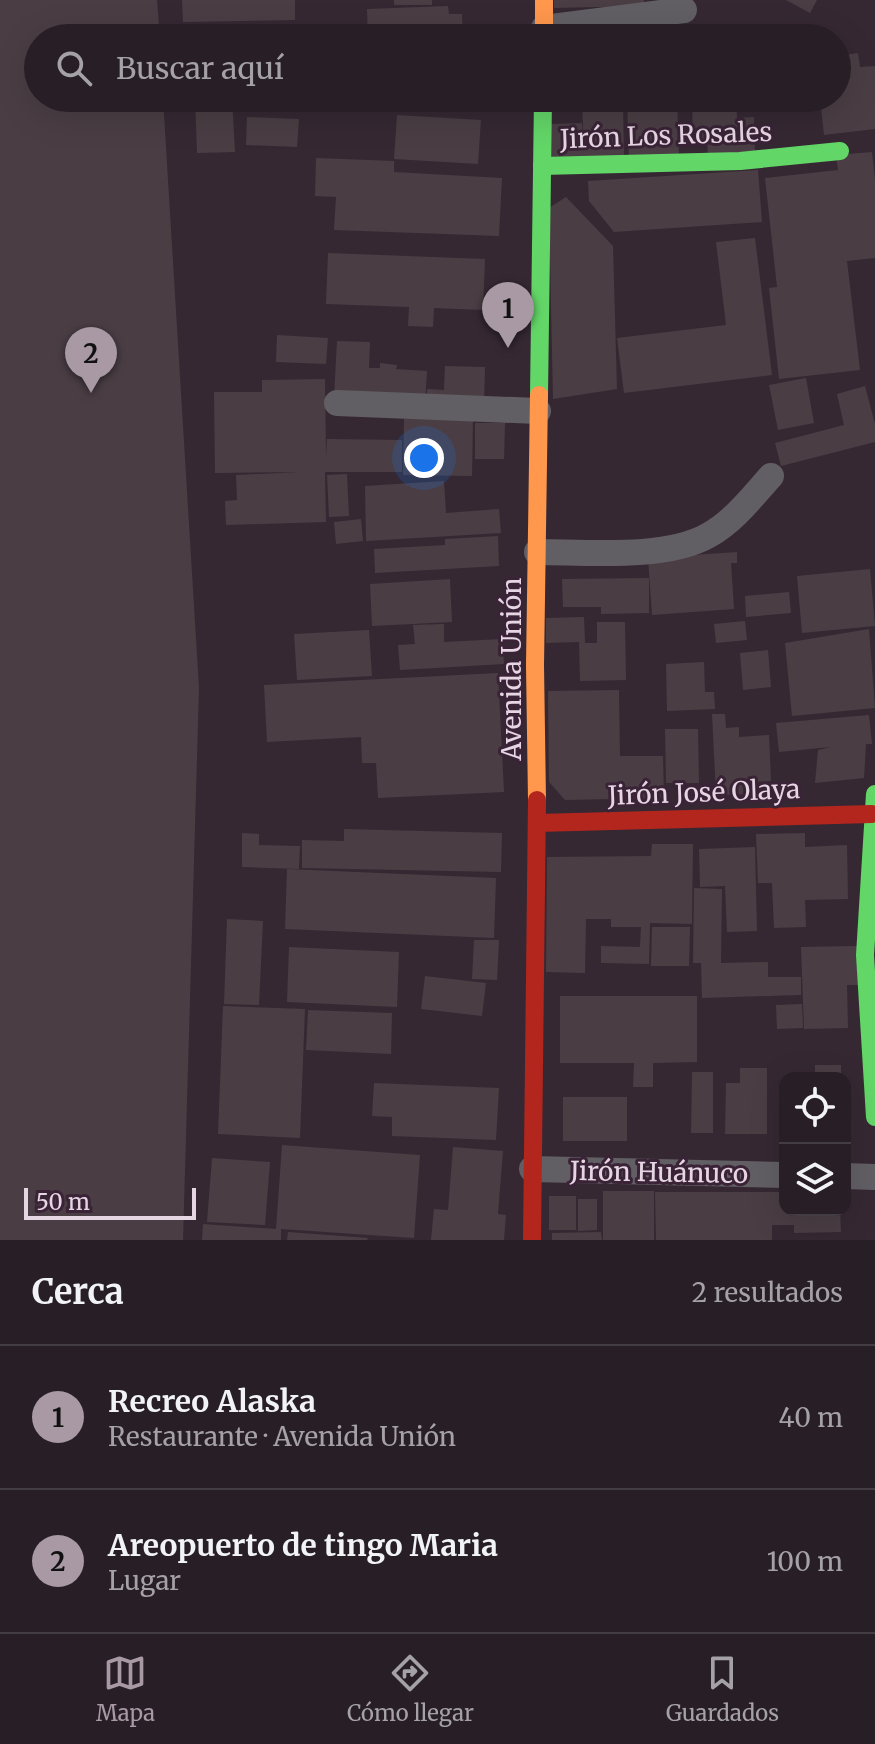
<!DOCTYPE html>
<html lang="es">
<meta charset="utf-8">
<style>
:root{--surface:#281e26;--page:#342b32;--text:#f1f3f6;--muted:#a5a2a7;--line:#443c43;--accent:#a899a5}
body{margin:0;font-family:Merriweather,serif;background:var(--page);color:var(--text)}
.controls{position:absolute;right:24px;bottom:24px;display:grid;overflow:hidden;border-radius:16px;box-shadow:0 8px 32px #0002}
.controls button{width:72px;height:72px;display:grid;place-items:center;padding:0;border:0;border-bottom:2px solid var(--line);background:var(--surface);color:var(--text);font:40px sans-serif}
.scale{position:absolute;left:24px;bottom:20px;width:172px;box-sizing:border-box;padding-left:8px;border:4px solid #e6d6e3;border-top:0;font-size:22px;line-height:28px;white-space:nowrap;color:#e6d6e3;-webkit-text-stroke:6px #3a2337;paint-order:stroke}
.you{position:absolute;left:424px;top:458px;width:28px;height:28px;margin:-20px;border:6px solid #fff;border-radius:50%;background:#1a73e8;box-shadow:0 0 0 12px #1a73e833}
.badge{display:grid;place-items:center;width:52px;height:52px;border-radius:50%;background:var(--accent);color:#111;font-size:26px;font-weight:700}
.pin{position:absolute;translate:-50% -66px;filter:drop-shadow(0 2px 4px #0008)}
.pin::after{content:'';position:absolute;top:42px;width:28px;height:24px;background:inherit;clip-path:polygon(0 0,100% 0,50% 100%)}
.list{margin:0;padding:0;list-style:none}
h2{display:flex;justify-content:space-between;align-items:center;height:104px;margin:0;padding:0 32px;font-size:34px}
h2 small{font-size:26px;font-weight:400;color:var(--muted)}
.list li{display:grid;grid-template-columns:52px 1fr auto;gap:24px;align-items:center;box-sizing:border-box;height:144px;padding:0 32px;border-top:2px solid var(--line)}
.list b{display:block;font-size:30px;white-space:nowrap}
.list p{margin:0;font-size:26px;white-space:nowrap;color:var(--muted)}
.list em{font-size:26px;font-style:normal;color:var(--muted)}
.icon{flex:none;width:44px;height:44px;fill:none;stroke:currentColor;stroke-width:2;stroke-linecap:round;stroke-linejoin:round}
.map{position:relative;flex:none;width:875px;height:1240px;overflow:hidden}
.search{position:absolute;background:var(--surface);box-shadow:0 8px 32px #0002;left:24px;right:24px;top:24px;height:88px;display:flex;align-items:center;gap:20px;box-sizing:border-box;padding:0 28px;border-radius:44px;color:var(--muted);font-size:30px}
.sheet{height:392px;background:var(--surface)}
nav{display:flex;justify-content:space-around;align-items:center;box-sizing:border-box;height:112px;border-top:2px solid var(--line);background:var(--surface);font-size:22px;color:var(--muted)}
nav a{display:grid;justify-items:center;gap:4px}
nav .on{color:var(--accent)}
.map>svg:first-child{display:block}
.building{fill:#4a3e44}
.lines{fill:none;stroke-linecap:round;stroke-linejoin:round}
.street{stroke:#625f64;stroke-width:26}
.fast{stroke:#63d668;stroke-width:18}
.slow{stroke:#ff974d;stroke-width:18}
.jam{stroke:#b3261e;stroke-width:18}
.labels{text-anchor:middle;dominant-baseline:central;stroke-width:6;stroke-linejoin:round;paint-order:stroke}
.street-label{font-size:26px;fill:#e6d6e3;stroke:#3a2337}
</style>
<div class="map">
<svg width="875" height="1240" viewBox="0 0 875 1240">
<rect width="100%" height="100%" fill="#352833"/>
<g class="building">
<polygon points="0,0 157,0 160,38 38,38 38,98 163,98 199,688 183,1240 0,1240"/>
<polygon points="182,0 295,0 295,20 183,22"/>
<rect x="394" y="0" width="38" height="5"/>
<polygon points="554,0 644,0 644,6 554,8"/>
<polygon points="786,0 817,0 810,13"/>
<polygon points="448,6 449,14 462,14 463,38 368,38 367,9"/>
<polygon points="760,26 761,38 709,38 709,27"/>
<polygon points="707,27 707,38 553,38 553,32"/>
<polygon points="858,53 860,67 875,66 875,129 824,135 820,98 837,98 837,56"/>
<polygon points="195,98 232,98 235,152 197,153"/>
<polygon points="244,98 294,98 294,106 244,104"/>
<polygon points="454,98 505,98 504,112 454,109"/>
<polygon points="627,98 677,98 679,156 629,158"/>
<polygon points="692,98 736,98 737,118 754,117 755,154 708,155 707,143 693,143"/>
<polygon points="582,100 623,100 624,158 551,159 551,124 582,123 584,155"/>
<polygon points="397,115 481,120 478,164 394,159"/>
<polygon points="247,117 299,119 297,147 246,145"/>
<polygon points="872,152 875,179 875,258 847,261 860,370 779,379 769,288 777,287 765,178 838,170 836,155"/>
<polygon points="316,158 394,161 394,172 502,178 499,236 334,230 336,197 315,196"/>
<polygon points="758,170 762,222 614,232 589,201 588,181"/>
<polygon points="566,197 613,246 617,389 553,399 549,208"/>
<polygon points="755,238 772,375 624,393 617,338 726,325 716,242"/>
<polygon points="328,253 485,259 483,310 434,308 433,327 408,326 409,307 326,304"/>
<polygon points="277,335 328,338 326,364 276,362"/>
<polygon points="337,341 370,342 369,368 380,368 380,363 397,365 396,369 427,371 425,403 334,398"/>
<polygon points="445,366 485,367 484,405 427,404 427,389 444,390"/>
<polygon points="806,378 814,423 778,430 769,385"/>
<polygon points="325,379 326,457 327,439 402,440 402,472 325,472 326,522 226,525 225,501 237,500 236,475 300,472 215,473 214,392 262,392 262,380"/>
<polygon points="865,386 875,424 875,442 781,466 775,443 844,425 837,394"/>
<polygon points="404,419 473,420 472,476 403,475"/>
<polygon points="475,423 505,423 504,459 475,459"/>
<polygon points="347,474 349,516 329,517 327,475"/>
<polygon points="444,481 446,513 499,509 501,533 366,541 365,486"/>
<polygon points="361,519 363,541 336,544 334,522"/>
<polygon points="498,536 499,566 375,573 374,549 445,545 445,539"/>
<polygon points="737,552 737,563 731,563 734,609 652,615 648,558"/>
<polygon points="870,569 875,626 802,633 797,576"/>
<polygon points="649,578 649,613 601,614 601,607 563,607 562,579"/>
<polygon points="450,579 452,622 372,626 370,584"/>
<polygon points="789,592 791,613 746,617 745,596"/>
<polygon points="584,617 585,643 597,643 597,622 625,622 626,680 580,681 579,642 546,643 546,618"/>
<polygon points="745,621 747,640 716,643 714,624"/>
<polygon points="444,624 444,642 502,639 504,664 400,670 398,645 415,644 413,625"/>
<polygon points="869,629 875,708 792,716 785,643"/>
<polygon points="369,630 372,676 297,680 294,634"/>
<polygon points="768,650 771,687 743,690 740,653"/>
<polygon points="704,662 705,692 714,692 715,709 667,711 666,664"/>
<polygon points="498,673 504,792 378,798 376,763 362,763 361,737 267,742 264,685"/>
<polygon points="619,690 620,756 663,756 664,798 565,800 549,782 548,691"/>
<polygon points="712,714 725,714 726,728 739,727 739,737 769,735 771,781 750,782 751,794 716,795"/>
<polygon points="869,715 872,744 866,744 864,778 815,783 818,750 831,747 779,752 776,723"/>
<polygon points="665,729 698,729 699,783 666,783"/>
<polygon points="344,829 502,833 501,872 302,868 302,840 344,841"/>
<polygon points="242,833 259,834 259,845 300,846 299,869 242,867"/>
<polygon points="805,833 805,847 847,845 848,899 805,900 806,927 774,928 772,883 758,883 756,834"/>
<polygon points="652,844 693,844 692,924 650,923 649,964 601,963 601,946 640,947 641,927 611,927 611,919 586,919 585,973 546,972 547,857 651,856"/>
<polygon points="755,847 757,931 727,932 725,886 700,887 699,849"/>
<polygon points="287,869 496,878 494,938 285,929"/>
<polygon points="694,888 722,889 721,963 768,962 768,977 801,977 801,995 702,998 701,963 693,963"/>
<polygon points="227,919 263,921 259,1005 224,1004"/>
<polygon points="652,927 690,927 689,966 651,966"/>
<polygon points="474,940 499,940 497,980 472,979"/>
<polygon points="858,946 859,985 847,985 848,1028 804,1029 801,947"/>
<polygon points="289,947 399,952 397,1007 287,1002"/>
<polygon points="425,976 486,983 482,1016 421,1009"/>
<polygon points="560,996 697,996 697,1062 653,1063 653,1087 633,1087 634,1063 560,1063"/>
<polygon points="802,1004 803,1028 777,1029 776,1005"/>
<polygon points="223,1006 305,1009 300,1138 218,1134"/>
<polygon points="308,1010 392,1013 391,1054 306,1050"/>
<rect x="815" y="1065" width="26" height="13"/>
<polygon points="740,1068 767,1068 767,1134 725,1134 726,1083 740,1083"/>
<polygon points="692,1072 713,1072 713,1133 691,1133"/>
<polygon points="374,1083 499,1088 496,1140 392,1136 392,1117 372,1116"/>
<rect x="563" y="1097" width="64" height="44"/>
<polygon points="282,1145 420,1155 414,1238 281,1229 281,1240 202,1240 203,1224 276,1229"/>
<polygon points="453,1147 503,1151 498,1214 506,1215 504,1240 431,1240 434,1209 448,1210"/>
<polygon points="212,1158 270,1162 265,1225 207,1222"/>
<rect x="603" y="1191" width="51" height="49"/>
<polygon points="655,1192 785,1192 785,1210 840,1210 841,1232 794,1233 794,1225 772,1225 772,1240 656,1240"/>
<rect x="549" y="1196" width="27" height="34"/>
<polygon points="578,1199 597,1199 597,1230 578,1231"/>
<polygon points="288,1232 368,1238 367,1240 287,1240"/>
<polygon points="601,1232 602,1240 552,1240 552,1233"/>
</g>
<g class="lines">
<g class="street">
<polyline points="544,28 684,10"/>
<polyline points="337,403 538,411"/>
<path d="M537,552c49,0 129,8 172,-17 25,-14 43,-38 62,-59"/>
<polyline points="532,1169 785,1175"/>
<polyline points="845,1176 875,1177"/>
</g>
<g class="fast">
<polyline points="542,166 740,161 840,151"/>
<polyline points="539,395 543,98"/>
<polyline points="875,794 865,955 875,1117"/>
</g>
<g class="slow">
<polyline points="544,0 544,38"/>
<polyline points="537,800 535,665 539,395"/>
</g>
<g class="jam">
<polyline points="537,823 872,814"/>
<polyline points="532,1240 537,800"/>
</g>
</g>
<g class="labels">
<g class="street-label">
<text transform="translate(666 135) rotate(-2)">Jirón Los Rosales</text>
<text transform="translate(511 669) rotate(-90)">Avenida Unión</text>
<text transform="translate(704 792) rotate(-2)">Jirón José Olaya</text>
<text transform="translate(659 1172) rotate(1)">Jirón Huánuco</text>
</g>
</g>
</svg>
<div class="controls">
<button><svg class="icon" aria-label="locate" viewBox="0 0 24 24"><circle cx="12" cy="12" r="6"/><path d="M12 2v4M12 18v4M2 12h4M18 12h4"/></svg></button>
<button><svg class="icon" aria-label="layers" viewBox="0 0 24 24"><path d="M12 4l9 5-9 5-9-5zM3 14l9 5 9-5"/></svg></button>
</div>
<div class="scale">50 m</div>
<div class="you"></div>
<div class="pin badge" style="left:508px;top:348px">1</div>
<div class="pin badge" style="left:91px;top:393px">2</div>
<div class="search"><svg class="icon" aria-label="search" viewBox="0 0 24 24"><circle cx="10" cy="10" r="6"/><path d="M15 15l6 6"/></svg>Buscar aquí</div>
</div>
<section class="sheet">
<h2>Cerca<small>2 resultados</small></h2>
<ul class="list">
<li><span class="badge">1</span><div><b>Recreo Alaska</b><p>Restaurante · Avenida Unión</p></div><em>40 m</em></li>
<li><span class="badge">2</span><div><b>Areopuerto de tingo Maria</b><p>Lugar</p></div><em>100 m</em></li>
</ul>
</section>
<nav>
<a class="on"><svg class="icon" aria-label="map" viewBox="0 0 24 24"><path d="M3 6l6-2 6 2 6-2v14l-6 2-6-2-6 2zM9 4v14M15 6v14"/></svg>Mapa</a>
<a><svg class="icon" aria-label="directions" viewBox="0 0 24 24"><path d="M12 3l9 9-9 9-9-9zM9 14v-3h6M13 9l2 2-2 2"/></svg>Cómo llegar</a>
<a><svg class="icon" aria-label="saved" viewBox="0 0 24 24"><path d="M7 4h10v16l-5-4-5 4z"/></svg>Guardados</a>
</nav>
